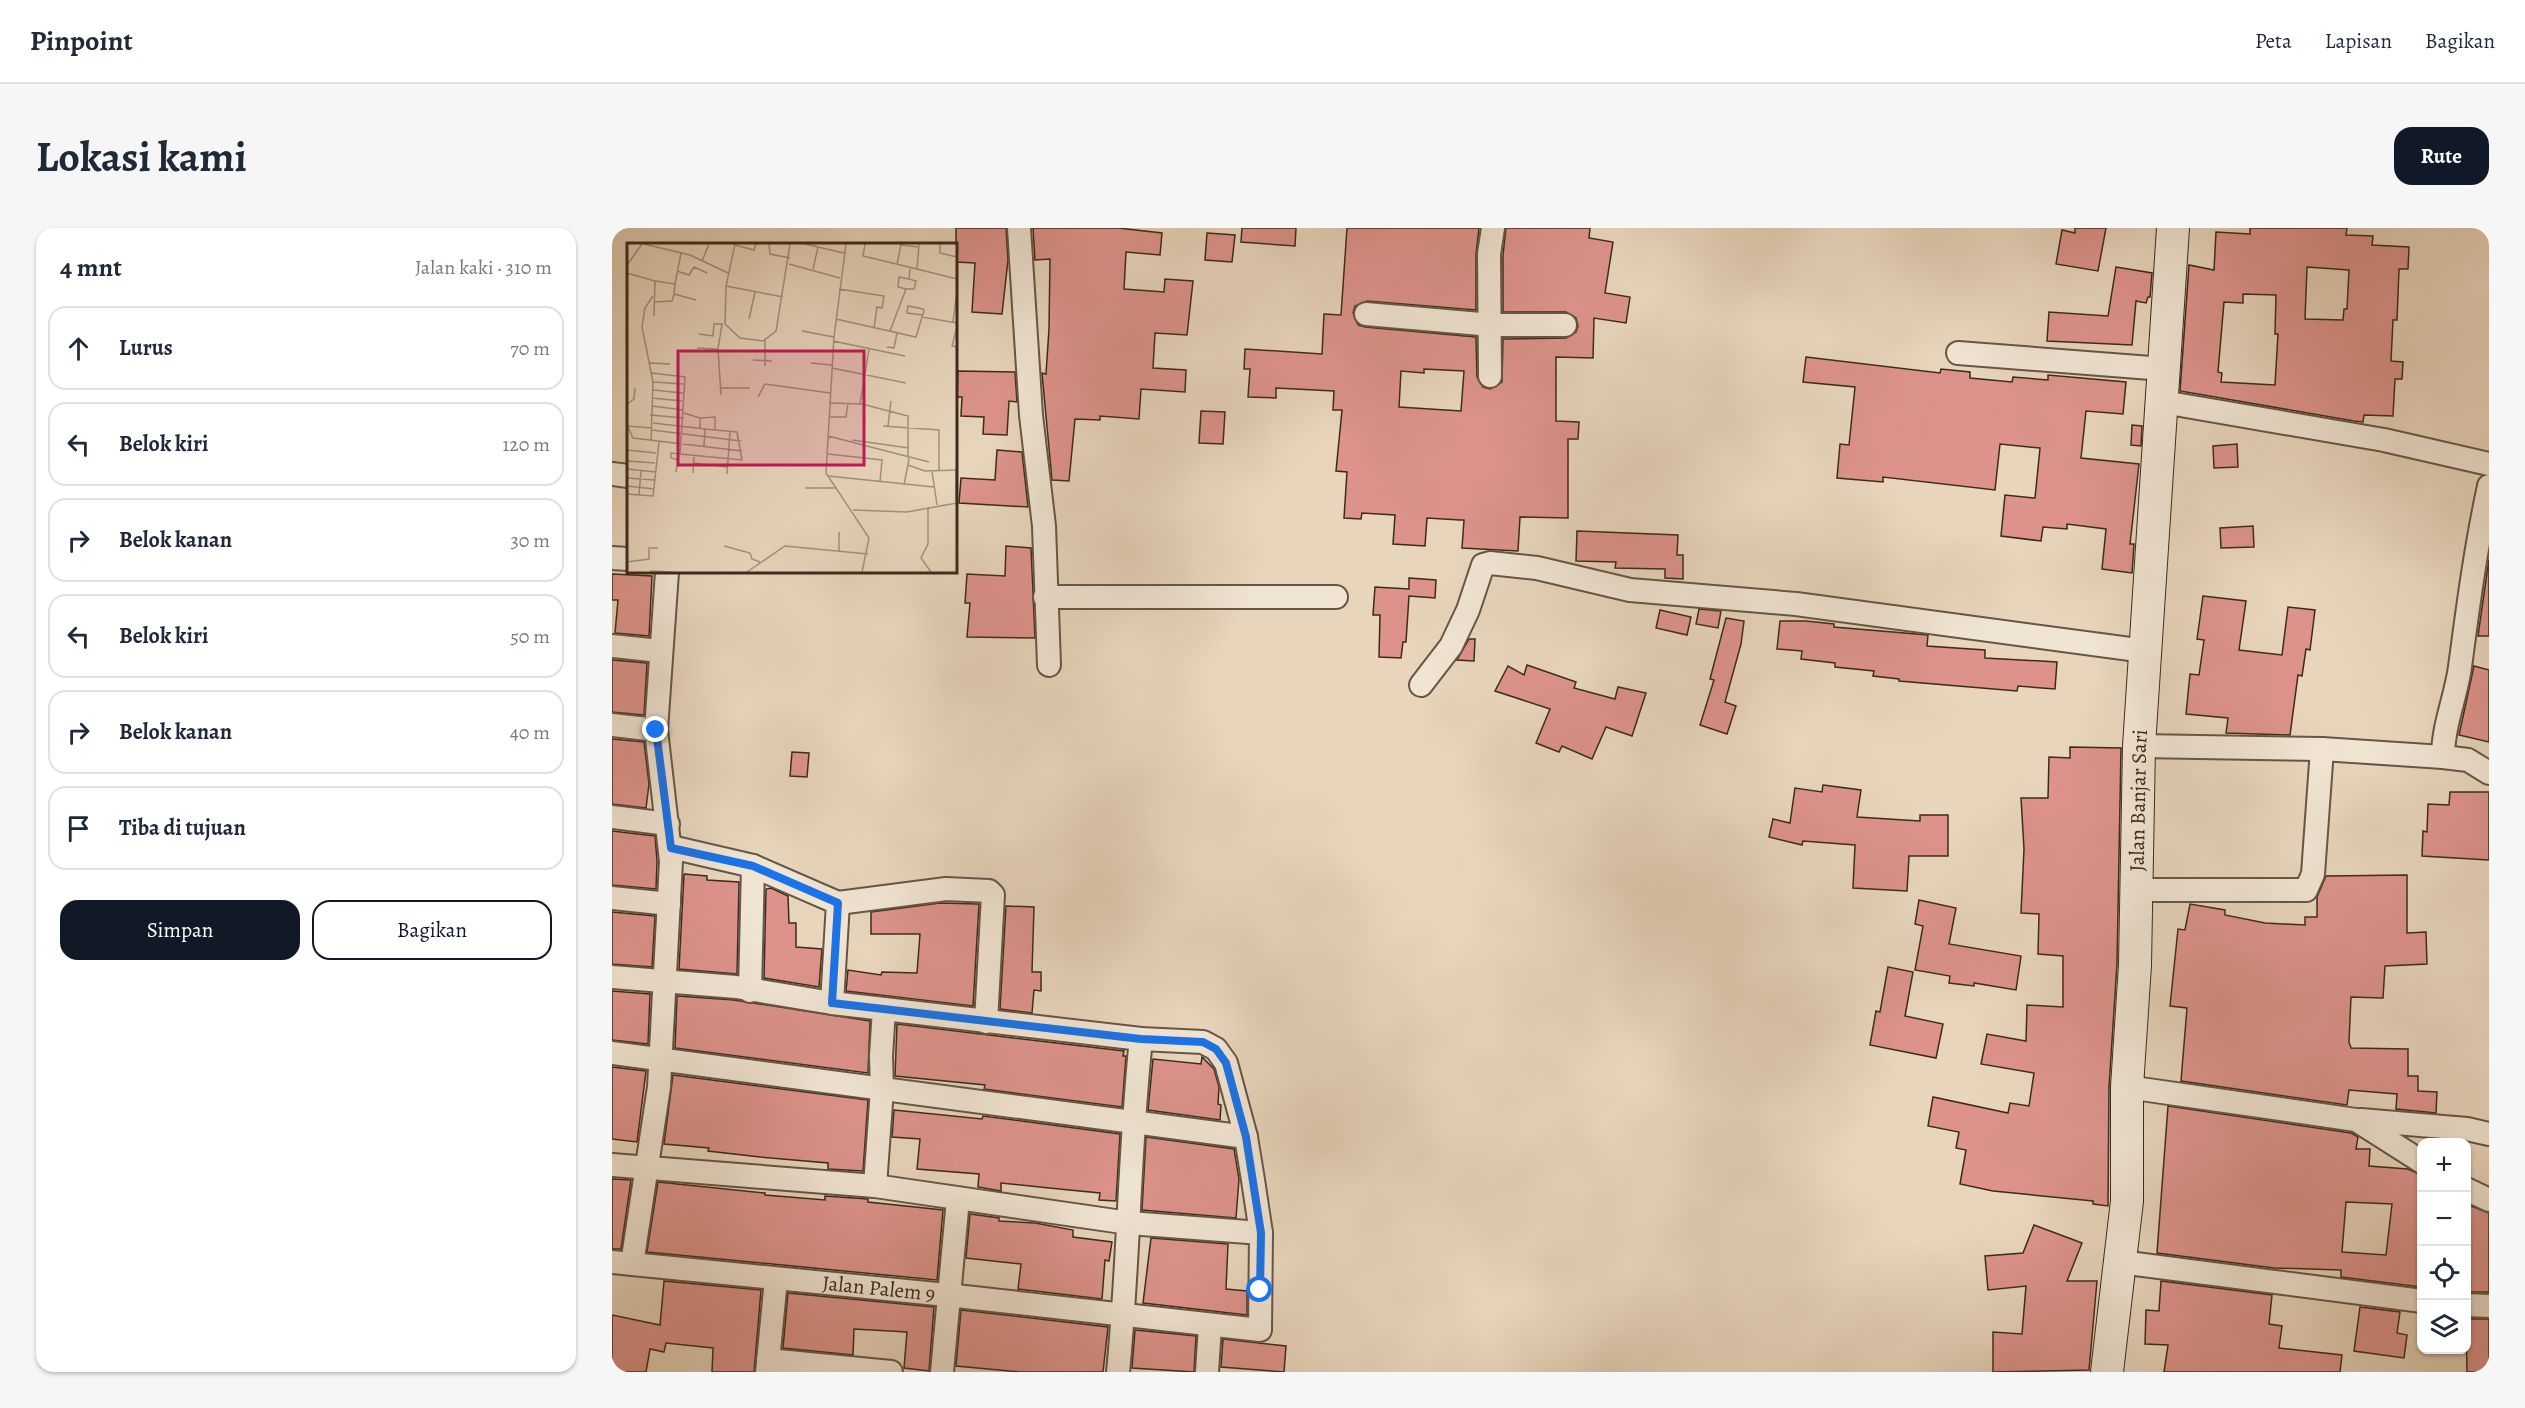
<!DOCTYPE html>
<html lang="id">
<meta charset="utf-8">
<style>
:root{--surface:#fff;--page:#f6f6f7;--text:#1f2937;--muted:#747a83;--line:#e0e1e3;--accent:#111827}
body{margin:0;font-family:Alegreya,serif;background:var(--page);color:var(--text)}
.controls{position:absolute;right:18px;bottom:18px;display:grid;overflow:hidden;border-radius:12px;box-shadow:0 2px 4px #0004}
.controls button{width:54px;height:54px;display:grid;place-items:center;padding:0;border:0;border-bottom:2px solid var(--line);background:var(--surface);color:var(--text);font:30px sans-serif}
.stop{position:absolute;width:18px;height:18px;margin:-14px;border:4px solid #1a73e8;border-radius:50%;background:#fff}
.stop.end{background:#1a73e8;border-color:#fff;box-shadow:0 2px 6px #0008}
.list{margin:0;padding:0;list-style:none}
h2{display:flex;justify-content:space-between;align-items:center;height:78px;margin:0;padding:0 24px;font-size:26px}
h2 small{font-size:20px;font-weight:400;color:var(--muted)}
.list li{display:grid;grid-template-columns:39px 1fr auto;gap:18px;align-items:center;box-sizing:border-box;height:84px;margin:0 12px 12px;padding:0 12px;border:2px solid var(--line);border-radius:18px}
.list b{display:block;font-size:22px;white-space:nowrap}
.list em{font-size:20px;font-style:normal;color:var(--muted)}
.actions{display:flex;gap:12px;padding:18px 24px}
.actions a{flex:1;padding:14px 0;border:2px solid var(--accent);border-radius:18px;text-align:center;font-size:21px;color:var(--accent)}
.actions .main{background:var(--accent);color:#fff}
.icon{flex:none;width:33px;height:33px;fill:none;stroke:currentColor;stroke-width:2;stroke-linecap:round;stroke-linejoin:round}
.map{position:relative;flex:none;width:1877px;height:1144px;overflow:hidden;border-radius:18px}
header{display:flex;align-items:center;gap:36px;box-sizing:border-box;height:84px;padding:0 30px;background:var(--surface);border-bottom:2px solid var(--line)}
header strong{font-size:28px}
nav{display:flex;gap:33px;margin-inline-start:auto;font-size:21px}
.intro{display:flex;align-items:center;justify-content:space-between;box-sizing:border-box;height:144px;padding:0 36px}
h1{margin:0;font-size:42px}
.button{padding:15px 27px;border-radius:18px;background:var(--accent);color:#fff;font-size:21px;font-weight:700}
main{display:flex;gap:36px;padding:0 36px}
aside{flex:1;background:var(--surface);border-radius:18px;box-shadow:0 2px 4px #0004}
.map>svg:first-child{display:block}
.building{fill:#dd938b;stroke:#3c2b1d;stroke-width:1.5;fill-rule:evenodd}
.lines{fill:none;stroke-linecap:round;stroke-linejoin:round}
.street-casing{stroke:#675645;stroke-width:26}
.secondary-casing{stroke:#3c2b1d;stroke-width:34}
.street{stroke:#f0e4d3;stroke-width:22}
.secondary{stroke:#f0e4d3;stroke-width:32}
.route{stroke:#1a73e8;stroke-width:8}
.labels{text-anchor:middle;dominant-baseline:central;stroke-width:4.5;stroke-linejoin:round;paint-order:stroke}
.street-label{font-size:21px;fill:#3c2b1d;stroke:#f0e4d3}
.inset-road{fill:none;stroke:#a3917c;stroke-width:1.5}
.view{fill:#c2185b;fill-opacity:0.15;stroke:#c2185b;stroke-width:3}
.inset-edge{fill:none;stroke:#3c2b1d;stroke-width:3}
</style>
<header>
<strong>Pinpoint</strong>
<nav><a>Peta</a><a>Lapisan</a><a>Bagikan</a></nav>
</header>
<div class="intro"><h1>Lokasi kami</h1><a class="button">Rute</a></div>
<main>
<aside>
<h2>4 mnt<small>Jalan kaki · 310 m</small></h2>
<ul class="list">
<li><svg class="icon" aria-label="ahead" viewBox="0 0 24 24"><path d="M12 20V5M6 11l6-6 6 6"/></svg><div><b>Lurus</b></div><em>70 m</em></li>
<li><svg class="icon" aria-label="left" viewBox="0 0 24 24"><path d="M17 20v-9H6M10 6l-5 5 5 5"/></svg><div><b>Belok kiri</b></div><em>120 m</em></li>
<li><svg class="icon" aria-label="right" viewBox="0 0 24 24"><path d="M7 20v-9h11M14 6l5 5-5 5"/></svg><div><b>Belok kanan</b></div><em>30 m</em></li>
<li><svg class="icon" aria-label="left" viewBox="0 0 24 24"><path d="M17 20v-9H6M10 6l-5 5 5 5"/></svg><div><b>Belok kiri</b></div><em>50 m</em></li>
<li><svg class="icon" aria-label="right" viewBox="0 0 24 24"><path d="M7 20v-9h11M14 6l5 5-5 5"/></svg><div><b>Belok kanan</b></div><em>40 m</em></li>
<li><svg class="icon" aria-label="arrive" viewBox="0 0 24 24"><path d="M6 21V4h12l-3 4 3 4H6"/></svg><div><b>Tiba di tujuan</b></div></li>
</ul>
<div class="actions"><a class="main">Simpan</a><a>Bagikan</a></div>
</aside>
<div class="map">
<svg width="1877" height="1144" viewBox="0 0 1877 1144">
<rect width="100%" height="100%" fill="#e8d5bc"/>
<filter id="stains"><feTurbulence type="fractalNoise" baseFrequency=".00333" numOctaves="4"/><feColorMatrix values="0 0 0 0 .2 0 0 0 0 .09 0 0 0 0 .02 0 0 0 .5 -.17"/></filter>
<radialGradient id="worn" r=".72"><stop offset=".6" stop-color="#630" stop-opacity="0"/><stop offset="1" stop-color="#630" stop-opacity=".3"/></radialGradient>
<g class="building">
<polygon points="344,0 394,0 396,32 390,86 360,84 363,35 344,34"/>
<polygon points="421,0 506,0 550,5 548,27 514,24 512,61 552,64 553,51 581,53 575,107 543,105 541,140 574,142 573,164 529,161 527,191 488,188 488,192 463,191 457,253 440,252 430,145 434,146 437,101 438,31 423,32"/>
<polygon points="630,0 684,0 683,18 629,14"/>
<path d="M735,0h132l-3,26v56l-109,-9 -12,5 -2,7 5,12 7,2 111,10 1,40 6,10 7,2 12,-7 1,-43 63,-1 10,-6 2,-6 -2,-8 -10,-6h-63v-57l3,-27h84l-1,10 24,4 -8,51 25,4 -4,26 -32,-5 -1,40 -37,-1v64l23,1 -1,17h-10v79l-48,-1 -2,34 -56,-3 2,-28h-4l-33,-2 -2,28 -32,-2 2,-29 -33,-2 -1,6 -17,-1 3,-46 -11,-1 6,-61h-9l1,-19 -58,-3v10l-28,-1 2,-28h-6l1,-20 77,5 2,-40 17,1zM812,141l40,2 -3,40 -62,-4 2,-36 23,2z"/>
<polygon points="1463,0 1494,0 1486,43 1444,36 1450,2 1463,5"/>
<path d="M1638,0h97l-1,7 27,1 -1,9 37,2 -1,22h-9l-2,51h-4l-2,41 12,1 -1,17h-7l-2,37 -29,-1 -1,7 -9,-1 -174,-30 9,-126 25,5 2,-38 34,2zM1695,39l42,3 -2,39h-3l-1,11 -38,-1zM1631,66l33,1 -1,39h3l-3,51 -54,-3 1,-9 -4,-1 6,-70 19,1z"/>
<polygon points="595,5 623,7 620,34 593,32"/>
<polygon points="1504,39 1540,45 1538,69 1536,69 1534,75 1524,73 1520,117 1435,113 1437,84 1496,88"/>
<polygon points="1194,129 1328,145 1329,141 1358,144 1358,150 1400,154 1401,149 1436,152 1436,147 1514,154 1511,186 1474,183 1469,230 1527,236 1518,316 1522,316 1520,345 1490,341 1494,301 1455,296 1455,301 1431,299 1429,313 1389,308 1393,267 1423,270 1428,220 1388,216 1383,262 1271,249 1271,254 1225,250 1228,216 1237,217 1243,159 1191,154"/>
<polygon points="346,143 403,144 405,174 397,173 395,207 371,206 372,189 349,188 350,169 345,169"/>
<polygon points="589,183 613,184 611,216 587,215"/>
<polygon points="1520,197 1530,198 1529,218 1519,217"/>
<polygon points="1625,216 1626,239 1602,240 1601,218"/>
<polygon points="385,222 410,224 416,279 347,275 349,250 383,252"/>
<polygon points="1641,298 1642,319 1609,320 1608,300"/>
<polygon points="965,303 1066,307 1065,327 1071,327 1071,351 1053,350 1053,341 1003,340 1004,334 964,333"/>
<polygon points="394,318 419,320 423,410 355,409 358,375 353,375 355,346 393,348"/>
<polygon points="1877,331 1877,408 1866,408"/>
<polygon points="0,346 40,348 37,408 3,405 6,372 0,372"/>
<polygon points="797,350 824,352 823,370 797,368 794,414 791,414 789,430 767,429 768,387 761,387 763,359 797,361"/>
<polygon points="1591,368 1634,373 1627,422 1670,427 1676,379 1703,382 1698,422 1694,421 1690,448 1686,447 1678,507 1614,505 1616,490 1574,486 1578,446 1587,447 1592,412 1585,411"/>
<polygon points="1087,381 1109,383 1106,400 1084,396"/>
<polygon points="1048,382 1079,389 1075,407 1044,400"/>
<polygon points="1114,390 1132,393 1129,416 1113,474 1124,478 1115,506 1088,497 1102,452 1098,451"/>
<polygon points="1168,393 1194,393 1222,396 1222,399 1316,407 1315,418 1373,422 1373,430 1445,434 1443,461 1406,458 1405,463 1287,453 1287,451 1261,448 1262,443 1223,439 1223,435 1189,431 1190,423 1165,421"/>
<polygon points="857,411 863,411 862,433 845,432"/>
<polygon points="0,432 35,435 32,487 0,484"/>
<polygon points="915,437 964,454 962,460 1003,471 1006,459 1034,465 1020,508 994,499 980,531 950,518 947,524 924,515 938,481 883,463 896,438 912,447"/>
<polygon points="1862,438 1877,442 1877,514 1847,507"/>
<polygon points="0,511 32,514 37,556 34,580 0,576"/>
<polygon points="1458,519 1509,520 1505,736 1497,859 1496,978 1481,976 1481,973 1381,963 1348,956 1354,922 1344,920 1347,904 1316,898 1321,869 1396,885 1398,875 1417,878 1422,845 1369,836 1375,806 1414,813 1415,777 1451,779 1451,728 1426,726 1427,686 1409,685 1412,621 1409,570 1436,570 1437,529 1458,530"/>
<polygon points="180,524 197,525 195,549 178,548"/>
<polygon points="1211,557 1249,562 1245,589 1308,593 1308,587 1336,587 1336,628 1297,628 1295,663 1241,660 1243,617 1191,613 1190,617 1157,609 1161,591 1178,595 1183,560 1210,564"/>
<polygon points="1838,564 1877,564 1877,632 1810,628 1811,603 1815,604 1816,576 1837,577"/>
<polygon points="0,603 43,608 45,633 44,661 0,657"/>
<polygon points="72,646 95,648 95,652 127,654 125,746 67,741"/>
<polygon points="1795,647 1795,705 1814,704 1815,736 1773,738 1771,770 1739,769 1737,814 1739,820 1796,821 1796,848 1806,848 1806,863 1825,864 1824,885 1784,881 1785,866 1737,862 1735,877 1569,853 1575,780 1558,778 1566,701 1573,702 1578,676 1613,682 1613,687 1653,695 1693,697 1693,689 1705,689 1705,669 1714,648"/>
<polygon points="159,660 176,668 177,695 184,695 184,719 210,721 207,759 152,750 154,661"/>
<polygon points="1307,672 1344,680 1337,716 1409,728 1404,762 1362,755 1362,758 1337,755 1338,748 1303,742 1311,698 1303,696"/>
<polygon points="328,675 367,676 361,778 234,763 236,742 269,747 270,744 305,745 308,706 259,706 259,684"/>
<polygon points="394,678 422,679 420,744 429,744 429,763 422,762 420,785 388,781"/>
<polygon points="0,684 43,688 40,739 0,736"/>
<polygon points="1276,739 1301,744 1293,788 1331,796 1324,830 1258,817 1264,783 1268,784"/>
<polygon points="0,763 38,766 36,816 0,812"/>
<polygon points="65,768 122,772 258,793 256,845 63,820"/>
<polygon points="285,796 512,823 511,828 514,828 510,879 372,861 373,857 283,848"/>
<polygon points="590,829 602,841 607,859 606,876 609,877 608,892 536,882 541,831 589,836"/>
<polygon points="0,839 34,843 25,914 0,911"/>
<polygon points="61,847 256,872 251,943 216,941 216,935 148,929 96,923 97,920 52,916"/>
<path d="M1556,878l183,27 7,4 -2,12h14l-1,17 39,3 13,6v112l-80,-10v-7l-67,-2 -117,-15zM1734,974l46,2 -6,51 -44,-3z"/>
<polygon points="282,882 370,891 371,888 508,906 504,973 487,972 488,965 437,960 389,955 389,963 366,959 367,946 305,941 308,911 280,909"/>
<polygon points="534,909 622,921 627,951 624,990 530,982"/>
<polygon points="0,951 19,952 9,1021 0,1021"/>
<polygon points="46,954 153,965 153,967 213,972 213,968 256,971 256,974 331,982 325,1052 35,1024"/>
<polygon points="1854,976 1877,985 1877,1064 1854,1064"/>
<polygon points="358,986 387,990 387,993 423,995 461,1002 461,1009 500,1014 497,1033 493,1032 490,1071 406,1061 409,1036 354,1030"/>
<polygon points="1422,997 1470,1015 1455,1053 1485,1053 1477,1142 1381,1144 1381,1104 1410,1106 1414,1058 1376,1062 1373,1028 1411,1025"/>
<polygon points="539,1010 616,1016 614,1061 635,1063 635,1087 531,1075"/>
<polygon points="52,1053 149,1062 142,1144 100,1144 101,1120 54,1115 52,1124 38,1121 34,1144 0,1144 0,1087 48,1097"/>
<polygon points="1549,1053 1660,1067 1657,1096 1670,1098 1667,1120 1730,1127 1728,1144 1552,1144 1556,1117 1533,1116 1534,1082 1547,1083"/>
<polygon points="176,1065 322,1079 317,1143 292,1140 295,1104 242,1101 241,1127 171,1120"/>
<polygon points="1748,1079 1788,1084 1785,1105 1795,1107 1792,1130 1742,1123"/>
<polygon points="349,1082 496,1099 491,1144 408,1144 344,1138"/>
<polygon points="1854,1091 1877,1091 1877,1144 1855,1144"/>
<polygon points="523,1102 584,1108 582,1144 520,1140"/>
<polygon points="611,1111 674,1118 672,1144 609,1139"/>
</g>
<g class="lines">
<defs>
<g id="street">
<polyline points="407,0 419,187 432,298 437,437"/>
<polyline points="754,86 880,97 953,97"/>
<polyline points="1346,125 1552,141"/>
<polyline points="878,148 877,26 881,0"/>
<polyline points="1551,174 1772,212 1877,236"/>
<polyline points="0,246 16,248"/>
<polyline points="0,330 16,331"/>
<polyline points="433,369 724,369"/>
<polyline points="0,418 48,423"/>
<polyline points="809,457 839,418 856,382 871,337 878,335 925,340 1018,362 1184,376 1533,423"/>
<polyline points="0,497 44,502"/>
<polyline points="1527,518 1710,521 1831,529 1856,532 1877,545"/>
<path d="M1831,529c0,-32 13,-60 17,-90 8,-61 16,-121 29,-181"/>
<polyline points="0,589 56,596"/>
<polyline points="59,619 141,638 226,675 220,775"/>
<polyline points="1523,662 1694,662 1701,646 1710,521"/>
<polyline points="0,670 57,676"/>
<polyline points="226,675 334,661 377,663 381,667 374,794"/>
<polyline points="0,749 124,759 220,775 272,781"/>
<polyline points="138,763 141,638"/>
<polyline points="0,825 634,909"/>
<polyline points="1515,859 1744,892 1810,934"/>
<polyline points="1749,892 1855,901 1877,906"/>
<polyline points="0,937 263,958 517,995 649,1005"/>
<polyline points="1854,961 1877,972"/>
<polyline points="0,1034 20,1036 47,859 59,633 44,502 55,344"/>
<polyline points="1508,1034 1810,1073"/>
<path id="s1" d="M20,1036l315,31 313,35 1,-97 -8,-53 -7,-43 -20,-74 -10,-14 -13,-7 -62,-3 -257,-30 -3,47 1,33 -7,97"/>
<polyline points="1854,1077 1877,1078"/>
<polyline points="156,1132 279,1144"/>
<polyline points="155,1144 164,1051"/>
<polyline points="330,1144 346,971"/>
<path d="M506,1144c11,-111 11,-222 23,-333"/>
<polyline points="595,1144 598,1098"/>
</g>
<g id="secondary">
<path id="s2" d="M1495,1144l20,-171v-114l8,-122 4,-219 34,-518"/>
</g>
</defs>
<use href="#street" class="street-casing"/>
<use href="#secondary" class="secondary-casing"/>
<use href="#street" class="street"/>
<use href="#secondary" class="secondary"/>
</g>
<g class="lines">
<polyline class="route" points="44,502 59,620 141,638 226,675 220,775 529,811 591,814 604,821 614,835 634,909 649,1005 648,1062"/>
</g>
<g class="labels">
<g class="street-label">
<text stroke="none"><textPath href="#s2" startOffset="573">Jalan Banjar Sari</textPath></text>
<text stroke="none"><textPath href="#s1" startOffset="248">Jalan Palem 9</textPath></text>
</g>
</g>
<g transform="translate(15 15)">
<rect width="330" height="330" fill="#e8d5bc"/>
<path class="inset-road" d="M17,1l46,11 38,18M108,1l-9,42 -1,38 15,14 23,3 13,-10 14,-87M142,1l1,10 20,4M178,1l39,9M219,1l-12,93 -8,136 43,65 -7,34M238,1l-2,12 54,13 2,-25M313,1v9l17,4M108,2l19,5 2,-6M274,2l18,2M75,18l7,-17M162,21l51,14M0,22l15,-21M270,22l4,-21M186,26l5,-22M290,26l40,10M50,28l12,4 5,-8 13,6M0,30l28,8 -1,35M28,38l20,3 6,-31M48,41l-1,10 22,6M99,43l57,11M212,46l45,7 -2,12 -5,-1 -3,21M279,46l-8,-2 1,-10 10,2 1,-10M27,59l18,-1 2,-7M295,74l2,-6 -1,-2 -15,-3 -1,7 16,2M122,76l6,-27M209,76l80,18 6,-20 35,6M326,79l4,-31M330,84l-5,19 5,1M175,88l32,6M263,88l16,-42h8l2,-8 -7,-2M72,91l14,2 1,-12h9M206,98l72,15M260,104l7,1 3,-15M70,105l21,1M126,117l19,1M23,120l20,1M184,120l21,2M138,123v-26M205,125l74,15M25,130l33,4 -5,77 -9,-1v5l7,2 -2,12M26,139l30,2M94,145h29M26,147l30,3M94,152l-3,-46 4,-25M131,154l7,-13 65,9M25,155l30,3M202,160l33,1 46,12v43M0,161l7,-5 1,-11M233,161l9,-55M25,163l31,4M57,170l16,5v10M23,172l34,3M202,174h17l2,-14M73,175l15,-1v13M26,180l52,6M0,182l6,13 109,13M0,183l25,2M256,183l56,4v41M261,183l3,-25M25,187l89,11M201,193l101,26M225,197l57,8M24,198l2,-59 -11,-55 3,-19 8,-12M0,207l29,3M53,211l62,6 -5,-28 -32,-3 -1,17M201,211l54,6 -2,22M0,218l28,2M66,220l35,4M281,222l17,6 32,-1M0,226l29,3M329,227v33M305,228l5,34M66,230l1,-18M100,231l3,-42M201,233l106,11M0,235l28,2M277,242l5,-26M0,243l27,3M178,245h32M0,251l26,2 6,-54M12,252l2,-25M301,264v37l-7,14 10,14M226,267l54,2 50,-9M212,289v19M97,303l26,7 2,6 8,3M0,319l22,-3v-11h9M23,328l21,1M120,329l38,-26 83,8"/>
<path class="view" d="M51,108h186v114h-186z"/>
<rect width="330" height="330" class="inset-edge"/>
</g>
<rect width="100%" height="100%" filter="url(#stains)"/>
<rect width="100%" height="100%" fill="url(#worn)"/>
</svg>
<div class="controls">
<button>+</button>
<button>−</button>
<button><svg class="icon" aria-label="locate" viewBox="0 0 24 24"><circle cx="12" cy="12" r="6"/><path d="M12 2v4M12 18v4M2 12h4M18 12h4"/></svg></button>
<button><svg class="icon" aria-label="layers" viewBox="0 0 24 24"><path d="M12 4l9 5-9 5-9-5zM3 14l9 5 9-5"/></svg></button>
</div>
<div class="stop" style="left:648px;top:1062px"></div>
<div class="stop end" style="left:44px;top:502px"></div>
</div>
</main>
